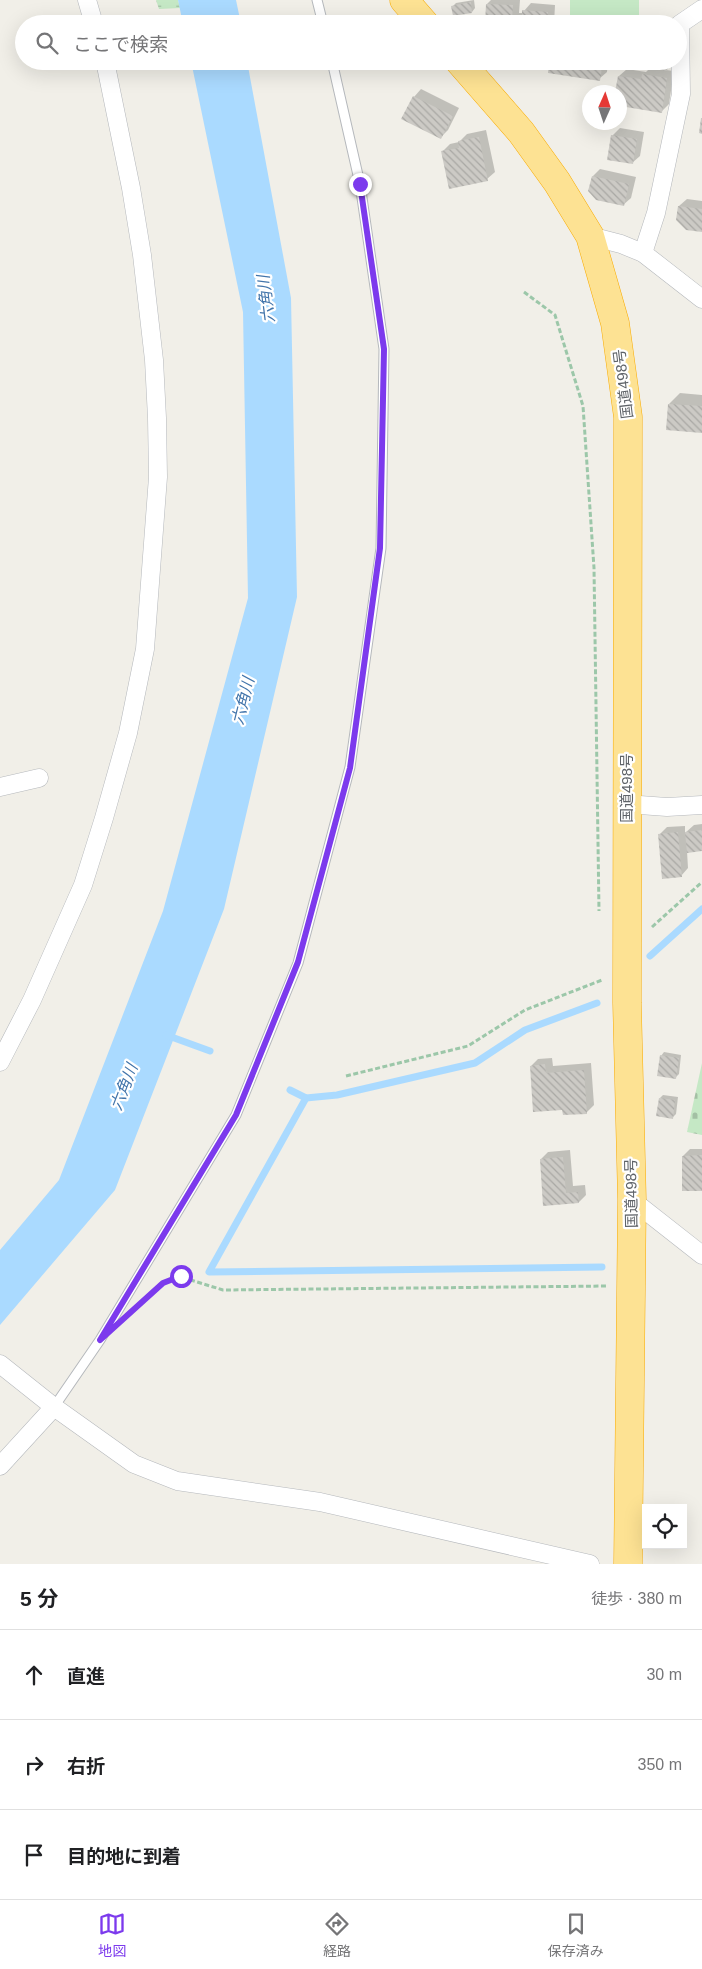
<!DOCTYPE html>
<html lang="ja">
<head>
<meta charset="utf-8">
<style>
  body { margin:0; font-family:Helvetica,"Noto Sans JP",sans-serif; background:#f6f6f6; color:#202124 }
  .controls { position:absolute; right:15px; bottom:15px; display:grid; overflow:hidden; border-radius:0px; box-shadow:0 5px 20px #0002 }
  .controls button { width:45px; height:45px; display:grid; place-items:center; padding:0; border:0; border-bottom:1px solid #e0e0e0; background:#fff; color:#202124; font:25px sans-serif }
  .compass { position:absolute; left:582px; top:85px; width:45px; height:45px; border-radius:50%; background:#fff; box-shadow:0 5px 20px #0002; rotate:3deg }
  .stop { position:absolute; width:15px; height:15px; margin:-11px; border:4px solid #7c3aed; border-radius:50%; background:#fff }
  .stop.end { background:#7c3aed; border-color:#fff; box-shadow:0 1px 5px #0008 }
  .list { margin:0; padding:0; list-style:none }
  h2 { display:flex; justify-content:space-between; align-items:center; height:65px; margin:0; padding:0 20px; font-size:21px }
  h2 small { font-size:16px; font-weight:400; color:#757577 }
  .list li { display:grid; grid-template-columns:32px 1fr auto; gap:15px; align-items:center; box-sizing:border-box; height:90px; padding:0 20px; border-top:1px solid #e0e0e0 }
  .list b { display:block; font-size:19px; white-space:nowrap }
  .list em { font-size:16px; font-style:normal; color:#757577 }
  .icon { flex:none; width:28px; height:28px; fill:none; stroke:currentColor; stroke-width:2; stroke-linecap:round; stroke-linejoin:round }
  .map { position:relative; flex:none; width:702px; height:1564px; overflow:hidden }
  .search { position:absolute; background:#fff; box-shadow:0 5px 20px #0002; left:15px; right:15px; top:15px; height:55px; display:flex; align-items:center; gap:12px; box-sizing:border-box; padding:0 18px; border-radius:28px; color:#757577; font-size:19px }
  .sheet { height:335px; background:#fff }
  nav { display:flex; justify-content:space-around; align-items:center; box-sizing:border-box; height:70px; border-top:1px solid #e0e0e0; background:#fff; font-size:14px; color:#757577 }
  nav a { display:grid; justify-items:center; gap:2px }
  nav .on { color:#7c3aed }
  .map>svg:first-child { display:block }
  .green { fill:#c5e8c5 }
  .wetland { fill:url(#wetland-marsh) }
  .cemetery { fill:url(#cemetery-stones) }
  .water { fill:#aadaff }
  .shadow { fill:#0003 }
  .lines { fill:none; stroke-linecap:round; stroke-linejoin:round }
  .stream { stroke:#aadaff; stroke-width:7 }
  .building { fill:url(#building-back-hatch) }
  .lane-casing { stroke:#b5b8bc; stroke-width:11 }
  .street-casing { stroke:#b5b8bc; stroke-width:19 }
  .highway-casing { stroke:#f9ab00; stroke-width:29 }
  .path { stroke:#9cc7a9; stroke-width:3; stroke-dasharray:5 2.5; stroke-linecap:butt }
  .lane { stroke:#fff; stroke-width:9 }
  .street { stroke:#fff; stroke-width:18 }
  .highway { stroke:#fde293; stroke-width:28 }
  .route { stroke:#7c3aed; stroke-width:6 }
  .labels { text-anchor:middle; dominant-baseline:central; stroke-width:4.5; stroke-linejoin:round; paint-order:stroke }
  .street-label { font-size:15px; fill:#5f6368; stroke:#fff }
  .water-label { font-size:16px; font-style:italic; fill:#4174aa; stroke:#fff }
</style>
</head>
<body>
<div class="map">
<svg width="702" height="1564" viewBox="0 0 702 1564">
  <defs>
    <pattern id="wetland-marsh" width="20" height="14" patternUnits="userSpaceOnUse" patternTransform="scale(1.25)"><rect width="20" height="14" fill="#c5e8c5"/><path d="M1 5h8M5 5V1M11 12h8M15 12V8" fill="none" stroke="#a3c0a4"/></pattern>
    <pattern id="cemetery-stones" width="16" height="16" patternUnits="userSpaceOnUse" patternTransform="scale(1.25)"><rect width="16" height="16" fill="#c5e8c5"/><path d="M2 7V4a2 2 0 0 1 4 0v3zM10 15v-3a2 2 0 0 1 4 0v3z" fill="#a3c0a4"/></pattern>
    <pattern id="building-back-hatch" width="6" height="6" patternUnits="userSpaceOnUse" patternTransform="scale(1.25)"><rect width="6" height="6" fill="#cccac5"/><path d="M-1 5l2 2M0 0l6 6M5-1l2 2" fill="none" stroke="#a9a8a4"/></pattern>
  </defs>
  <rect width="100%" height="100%" fill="#f1efe8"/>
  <rect class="green" x="570" y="0" width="69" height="24"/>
  <polygon class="wetland" points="156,0 178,0 180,8 159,9"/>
  <polygon class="cemetery" points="702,1063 702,1135 687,1132"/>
  <g class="water">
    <polygon points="178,0 236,0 241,24 183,24"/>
    <polygon points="191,61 247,61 291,298 297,597 224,909 115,1190 0,1325 0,1250 59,1180 163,911 248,598 243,312"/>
  </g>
  <g class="shadow">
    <polygon points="474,0 475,8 472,12 453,6 456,3"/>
    <polygon points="491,0 520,0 519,13 524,13 524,11 531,3 555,5 554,24 486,24 487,4"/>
    <polygon points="551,61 608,61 607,72 599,79"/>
    <polygon points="654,61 671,61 670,66 666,70 674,71 669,104 662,111 623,92 619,76 627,69 646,72 650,68 653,68"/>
    <polygon points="421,89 459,108 448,130 441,137 414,97"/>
    <polygon points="620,128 644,132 640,156 632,163 612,136"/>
    <polygon points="486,130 495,172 487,179 442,152 450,144 459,142 467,134"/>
    <polygon points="600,169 636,177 631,198 623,205 590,191 593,176"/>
    <polygon points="687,199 702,201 702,231 679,206"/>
    <polygon points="680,393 702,395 702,431 669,404"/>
    <polygon points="702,824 702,850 687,851 688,868 681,876 659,835 667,827 685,826 685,833 694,825"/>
    <polygon points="664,1052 681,1055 679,1074 676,1077 661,1056"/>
    <polygon points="552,1058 553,1066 591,1063 594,1105 586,1113 531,1066 538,1059"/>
    <polygon points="663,1095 678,1097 676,1114 673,1117 660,1098"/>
    <polygon points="690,1149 702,1149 702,1189 683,1156"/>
    <polygon points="570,1150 573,1186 585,1185 586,1195 579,1202 544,1205 541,1159 548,1152"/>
  </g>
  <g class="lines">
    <g class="stream">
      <polyline points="650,956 702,909"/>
      <polyline points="166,1035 210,1051"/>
      <polyline points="290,1090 306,1098 337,1095 475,1063 525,1030 597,1003"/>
      <polyline points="306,1098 209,1272 602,1267"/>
    </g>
  </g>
  <g class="building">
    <polygon points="471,2 472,13 453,16 451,6"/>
    <polygon points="486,4 513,5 512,20 522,21 522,10 548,12 548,24 485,24"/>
    <polygon points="549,61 603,61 600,81 548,73"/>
    <polygon points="653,61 669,61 667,71 652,68"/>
    <polygon points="642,74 667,78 662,113 620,106 622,93 615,92 618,76 641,79"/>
    <polygon points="413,96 453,116 441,139 401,119"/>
    <polygon points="701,118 702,118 702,134 699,133"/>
    <polygon points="611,135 637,139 633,164 607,160"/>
    <polygon points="479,137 488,181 449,189 441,151 459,148 458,141"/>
    <polygon points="592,176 629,184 624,206 596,200 588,191"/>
    <polygon points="678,206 702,209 702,232 686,230 676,220"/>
    <polygon points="668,404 702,406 702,433 666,430"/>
    <polygon points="702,830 702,851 687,853 685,832"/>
    <polygon points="678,832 682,877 662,879 658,834"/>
    <polygon points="660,1055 679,1058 676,1079 657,1076"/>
    <polygon points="545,1064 546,1073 584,1070 587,1114 563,1115 562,1110 533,1112 530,1066"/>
    <polygon points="659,1098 675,1100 673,1119 656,1116"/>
    <polygon points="702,1155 702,1191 682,1191 682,1156"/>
    <polygon points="563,1157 566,1193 578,1192 579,1203 543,1206 540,1159"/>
  </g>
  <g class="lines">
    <g class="lane-casing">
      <g id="lane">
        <polyline points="317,0 323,24"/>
        <polyline points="54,1407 100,1340 236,1115 298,963 350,767 381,548 384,349 360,184 332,61"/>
      </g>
    </g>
    <g class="street-casing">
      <g id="street">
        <polyline points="87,0 94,24"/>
        <polyline points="590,236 621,244 643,253 702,299"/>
        <polyline points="643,253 656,213 681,94 680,24 702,9"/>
        <polyline points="0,787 39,778"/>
        <polyline points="626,804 667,807 702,805"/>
        <polyline points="0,1062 32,1000 83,885 104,818 128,733 145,649 158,477 157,418 154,360 142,255 131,188 105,61"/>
        <polyline points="632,1200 702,1255"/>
        <polyline points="0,1364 54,1407 134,1464 177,1481 320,1502 590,1564"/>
        <polyline points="0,1466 54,1407"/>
      </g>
    </g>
    <g class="highway-casing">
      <g id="highway">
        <polyline points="404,0 425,24"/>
        <polyline points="459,61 521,132 557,182 590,236 615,323 628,417 627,1003 632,1200 628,1564"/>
      </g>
    </g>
    <g class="path">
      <polyline points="524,292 555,315 583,406 594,568 599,911"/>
      <polyline points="652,927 702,882"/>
      <polyline points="346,1076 468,1046 525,1010 602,980"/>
      <polyline points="145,1299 163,1283 181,1277 223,1290 607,1286"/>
    </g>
    <use href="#lane" class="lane"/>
    <use href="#street" class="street"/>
    <use href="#highway" class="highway"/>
  </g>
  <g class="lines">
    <polyline class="route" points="181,1276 163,1283 100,1340 236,1115 298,962 350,768 380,548 384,349 360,184"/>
  </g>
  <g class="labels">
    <g class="street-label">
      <text transform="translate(623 384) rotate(-97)">国道498号</text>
      <text transform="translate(626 788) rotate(-90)">国道498号</text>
      <text transform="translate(631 1193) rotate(-91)">国道498号</text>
    </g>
    <g class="water-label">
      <text transform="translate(266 299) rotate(-97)">六角川</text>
      <text transform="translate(243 701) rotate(-76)">六角川</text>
      <text transform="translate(124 1087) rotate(-69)">六角川</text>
    </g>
  </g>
</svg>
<div class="controls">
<button><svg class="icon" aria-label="locate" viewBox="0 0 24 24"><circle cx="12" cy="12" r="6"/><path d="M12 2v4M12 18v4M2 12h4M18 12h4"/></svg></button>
</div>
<svg class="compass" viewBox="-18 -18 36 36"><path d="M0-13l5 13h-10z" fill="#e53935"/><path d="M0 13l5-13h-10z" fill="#757577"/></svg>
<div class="stop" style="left:181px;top:1276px"></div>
<div class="stop end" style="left:360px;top:184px"></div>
<div class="search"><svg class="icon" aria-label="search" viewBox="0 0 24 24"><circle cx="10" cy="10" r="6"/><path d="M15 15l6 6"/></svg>ここで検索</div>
</div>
<section class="sheet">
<h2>5 分<small>徒歩 · 380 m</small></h2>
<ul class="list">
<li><svg class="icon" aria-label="ahead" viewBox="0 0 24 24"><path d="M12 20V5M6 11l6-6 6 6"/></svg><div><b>直進</b></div><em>30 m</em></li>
<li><svg class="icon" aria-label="right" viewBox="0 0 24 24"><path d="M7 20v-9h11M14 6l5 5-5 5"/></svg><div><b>右折</b></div><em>350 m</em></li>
<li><svg class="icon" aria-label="arrive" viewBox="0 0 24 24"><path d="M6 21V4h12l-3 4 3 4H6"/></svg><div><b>目的地に到着</b></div></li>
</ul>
</section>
<nav>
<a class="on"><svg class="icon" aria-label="map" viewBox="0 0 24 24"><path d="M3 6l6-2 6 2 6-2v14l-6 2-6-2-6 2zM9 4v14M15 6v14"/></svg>地図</a>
<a><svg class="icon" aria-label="directions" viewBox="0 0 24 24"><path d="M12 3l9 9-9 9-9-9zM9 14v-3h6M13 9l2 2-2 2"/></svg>経路</a>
<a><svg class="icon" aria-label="saved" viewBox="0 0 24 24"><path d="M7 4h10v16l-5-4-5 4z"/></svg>保存済み</a>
</nav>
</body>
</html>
